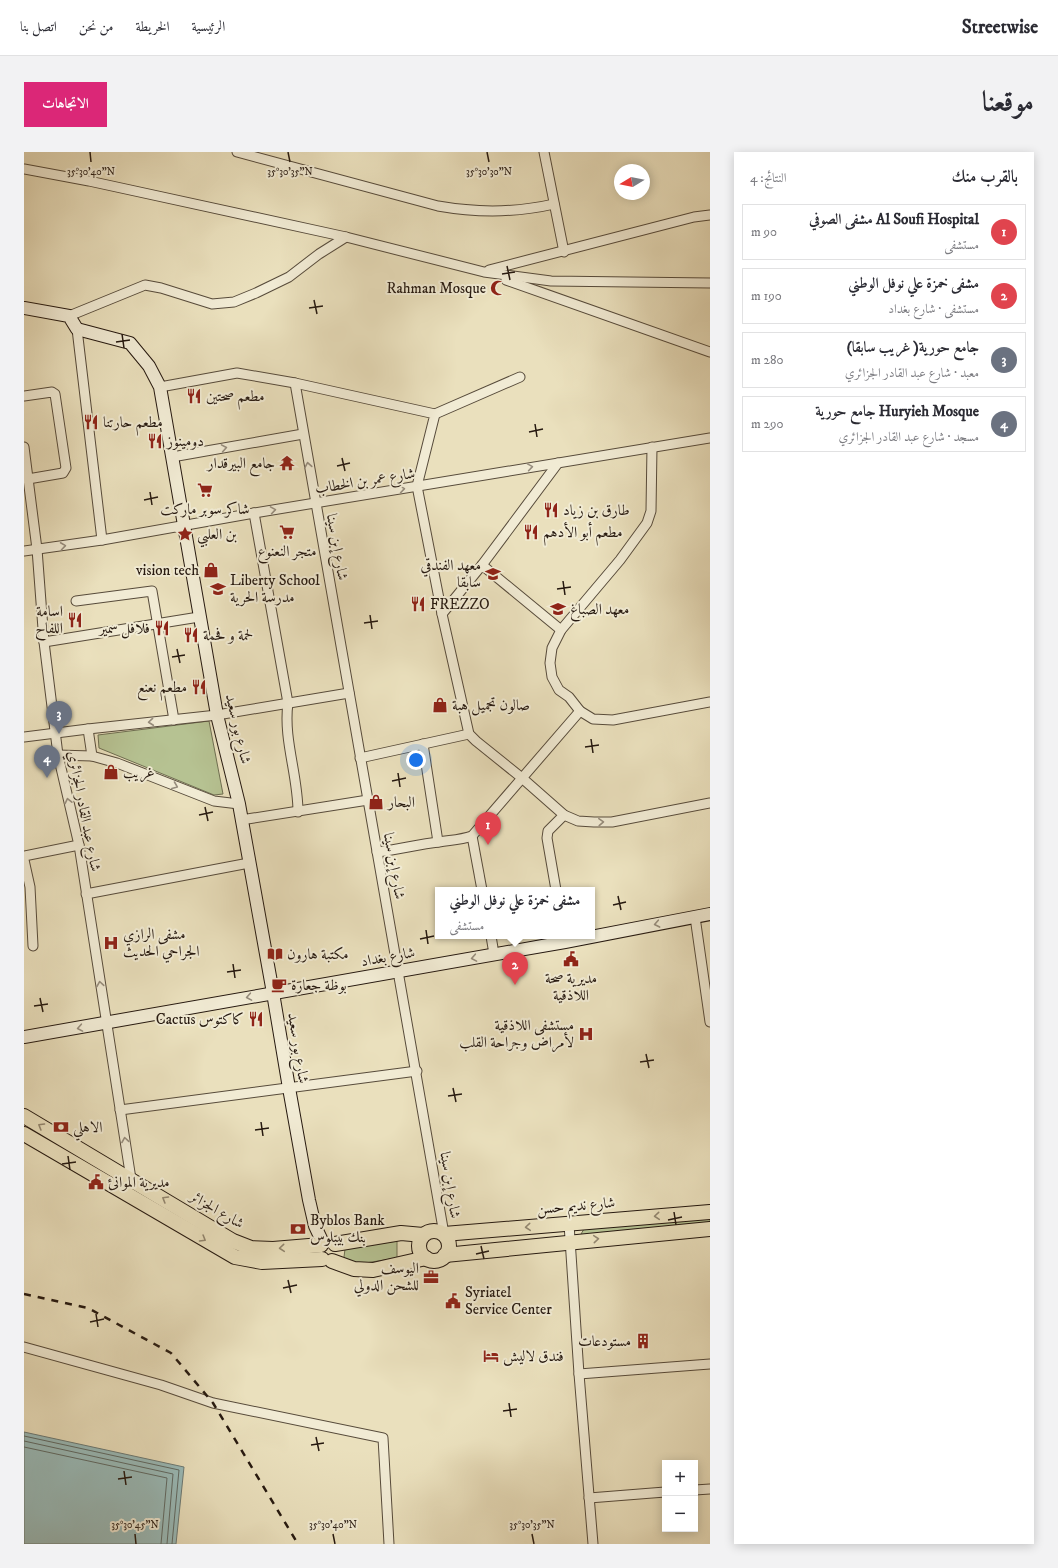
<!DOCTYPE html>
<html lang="ar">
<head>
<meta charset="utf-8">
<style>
  body { margin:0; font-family:"IM FELL DW Pica",Amiri,serif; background:#f2f2f3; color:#2b2b33; direction:rtl }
  .controls { position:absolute; right:12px; bottom:12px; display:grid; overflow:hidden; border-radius:0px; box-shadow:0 2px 10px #0003 }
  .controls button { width:36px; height:36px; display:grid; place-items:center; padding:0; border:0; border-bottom:1px solid #e1e1e2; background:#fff; color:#2b2b33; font:20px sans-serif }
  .compass { position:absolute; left:590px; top:12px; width:36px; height:36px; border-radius:50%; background:#fff; box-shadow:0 2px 10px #0003; rotate:260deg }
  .you { position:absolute; left:392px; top:608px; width:14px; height:14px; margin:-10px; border:3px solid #fff; border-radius:50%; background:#1a73e8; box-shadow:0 0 0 6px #1a73e833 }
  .badge { display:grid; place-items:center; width:26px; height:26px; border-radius:50%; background:#db2777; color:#fff; font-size:13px; font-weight:700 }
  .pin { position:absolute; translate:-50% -33px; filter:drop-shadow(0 1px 2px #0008) }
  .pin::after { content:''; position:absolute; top:21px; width:14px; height:12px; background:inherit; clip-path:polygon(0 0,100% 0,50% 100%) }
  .popup { position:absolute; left:411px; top:735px; width:160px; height:52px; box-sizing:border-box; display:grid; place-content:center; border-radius:0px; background:#fff; filter:drop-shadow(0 1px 3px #0005); font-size:13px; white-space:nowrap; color:#7c7c81 }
  .popup b { font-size:15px; color:#2b2b33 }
  .popup::after { content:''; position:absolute; left:50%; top:100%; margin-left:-8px; border:8px solid transparent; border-top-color:#fff }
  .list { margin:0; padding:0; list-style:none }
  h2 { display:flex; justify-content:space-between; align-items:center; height:52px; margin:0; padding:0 16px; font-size:17px }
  h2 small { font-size:13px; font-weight:400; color:#7c7c81 }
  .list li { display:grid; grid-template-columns:26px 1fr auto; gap:12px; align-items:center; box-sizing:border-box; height:56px; margin:0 8px 8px; padding:0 8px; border:1px solid #e1e1e2; border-radius:0px }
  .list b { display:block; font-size:15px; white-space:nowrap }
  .list p { margin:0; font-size:13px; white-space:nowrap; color:#7c7c81 }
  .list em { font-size:13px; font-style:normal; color:#7c7c81 }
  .map { position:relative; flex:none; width:686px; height:1392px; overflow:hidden; direction:ltr; border-radius:0px }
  header { display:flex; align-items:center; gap:24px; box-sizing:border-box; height:56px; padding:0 20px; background:#fff; border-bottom:1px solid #e1e1e2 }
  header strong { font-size:19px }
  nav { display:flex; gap:22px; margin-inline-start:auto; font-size:14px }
  .intro { display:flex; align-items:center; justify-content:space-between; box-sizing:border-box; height:96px; padding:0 24px }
  h1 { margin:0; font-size:28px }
  .button { padding:10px 18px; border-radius:0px; background:#db2777; color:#fff; font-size:14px; font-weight:700 }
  main { display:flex; gap:24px; padding:0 24px }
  aside { flex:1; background:#fff; border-radius:0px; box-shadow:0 2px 10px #0003 }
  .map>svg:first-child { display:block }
  .green { fill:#b6c292; stroke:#6e6e51 }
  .water { fill:#9abbb9; stroke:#6c7a75 }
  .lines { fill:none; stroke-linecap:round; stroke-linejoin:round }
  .shore { stroke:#606a64; stroke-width:1 }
  .minor-casing { stroke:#574b3b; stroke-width:11 }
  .secondary-casing { stroke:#261910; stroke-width:14 }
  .primary-casing { stroke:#261910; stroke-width:16 }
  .minor { stroke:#f1ebd4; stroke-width:9 }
  .secondary { stroke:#f1ebd4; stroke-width:12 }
  .primary { stroke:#eae0bd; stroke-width:14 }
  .rail { stroke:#261910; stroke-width:2.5; stroke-dasharray:7 7; stroke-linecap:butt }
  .oneway { stroke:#968c7c }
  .oneway2 { stroke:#92866f }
  .ticks { fill:none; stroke:#261910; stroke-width:1.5 }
  .labels { text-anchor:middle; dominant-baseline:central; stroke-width:4; stroke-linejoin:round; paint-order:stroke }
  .poi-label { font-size:15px; fill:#261910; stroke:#f1ebd4; text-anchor:start }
  .street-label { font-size:15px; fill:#261910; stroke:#f1ebd4 }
  .ticks-label { font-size:10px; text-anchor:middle; fill:#261910; stroke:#f1ebd4; stroke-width:4; stroke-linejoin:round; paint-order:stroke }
</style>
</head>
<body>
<header>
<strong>Streetwise</strong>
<nav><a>الرئيسية</a><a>الخريطة</a><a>من نحن</a><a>اتصل بنا</a></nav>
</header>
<div class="intro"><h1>موقعنا</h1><a class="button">الاتجاهات</a></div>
<main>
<aside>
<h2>بالقرب منك<small>النتائج: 4</small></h2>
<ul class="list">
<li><span class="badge" style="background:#e0444e">1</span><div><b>Al Soufi Hospital مشفى الصوفي</b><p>مستشفى</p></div><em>90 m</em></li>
<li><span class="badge" style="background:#e0444e">2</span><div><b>مشفى خمزة علي نوفل الوطني</b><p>مستشفى · شارع بغداد</p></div><em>190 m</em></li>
<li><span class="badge" style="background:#6b7280">3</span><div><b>جامع حورية( غريب سابقا)</b><p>معبد · شارع عبد القادر الجزائري</p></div><em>280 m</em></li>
<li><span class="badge" style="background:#6b7280">4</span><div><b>Huryieh Mosque جامع حورية</b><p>مسجد · شارع عبد القادر الجزائري</p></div><em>290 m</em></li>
</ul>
</aside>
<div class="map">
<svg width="686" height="1392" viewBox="0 0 686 1392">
  <rect width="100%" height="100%" fill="#eae0bd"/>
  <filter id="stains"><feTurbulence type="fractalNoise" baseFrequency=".005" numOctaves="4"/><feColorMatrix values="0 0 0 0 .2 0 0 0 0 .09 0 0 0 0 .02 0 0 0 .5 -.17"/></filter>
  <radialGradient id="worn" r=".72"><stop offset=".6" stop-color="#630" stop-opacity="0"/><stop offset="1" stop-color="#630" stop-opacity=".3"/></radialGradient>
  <g class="green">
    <polygon points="185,569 199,642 190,643 75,596 74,583"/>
    <polygon points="686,1066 686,1072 561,1083 557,1082 560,1077"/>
    <polygon points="373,1089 373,1106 335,1112 321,1111 320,1105 321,1097"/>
  </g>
  <polygon class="water" points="0,1280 160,1315 152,1392 0,1392"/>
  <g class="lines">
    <g class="shore">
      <polyline points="0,1284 155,1318 148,1392"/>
      <polyline points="0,1289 149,1322 143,1392"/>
      <polyline points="0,1295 143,1326 137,1392"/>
    </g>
    <g class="minor-casing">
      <g id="minor">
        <path d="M 213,0 L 414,54 C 454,61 491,61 530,52"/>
        <polyline points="520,0 540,100"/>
        <polyline points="0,17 65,29 322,85 460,120 527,129 686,131"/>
        <polyline points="465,118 670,65 686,63"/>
        <polyline points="482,128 686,200"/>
        <polyline points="45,164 121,133 137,136 188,152 210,150 232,141 265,125 295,102 322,85"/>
        <polyline points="53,177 78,388"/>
        <path d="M 271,231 C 318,515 373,798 420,1082"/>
        <polyline points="136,235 213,221 271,231 411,262 393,334 418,462 445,582 452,589 498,626 540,663 554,669 570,670 588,670 686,651"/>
        <polyline points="0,244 28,240 31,242 42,316 39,321 4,327"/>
        <polyline points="411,262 496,225"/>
        <polyline points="0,295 13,397 20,490 34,603 55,693 107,1027"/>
        <polyline points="628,295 627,359 623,371 596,408 537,478 528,496 526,511 528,525 535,538 545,545 556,559 569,567 589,568 686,550"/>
        <polyline points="148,305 279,282"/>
        <path d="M 230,361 L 264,551 C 259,587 274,623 274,660"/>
        <polyline points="0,399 78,388 230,361 686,286"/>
        <polyline points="458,413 537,478"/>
        <polyline points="52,449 128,439 150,568"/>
        <polyline points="418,462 458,413 534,311"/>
        <polyline points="20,490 175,465"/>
        <polyline points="64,577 68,604"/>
        <polyline points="0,585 64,577 193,563 325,541"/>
        <polyline points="399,592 414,690"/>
        <polyline points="34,603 68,604 93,611 190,649 215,652"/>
        <polyline points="336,606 445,582"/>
        <polyline points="217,668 344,648"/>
        <polyline points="448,684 458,738"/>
        <path d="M 353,700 C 374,698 394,692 415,690 C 427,688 436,688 448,684 L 556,559"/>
        <polyline points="0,704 55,693"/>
        <polyline points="0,708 6,735 9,794"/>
        <polyline points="532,738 523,686 524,679 540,663"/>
        <polyline points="62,742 225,711"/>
        <polyline points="671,765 686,870"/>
        <polyline points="467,784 470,802"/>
        <polyline points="96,958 393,919"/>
        <polyline points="545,1072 555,1222 569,1392"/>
        <polyline points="0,1195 137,1233 189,1251 359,1286 365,1392"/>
        <polyline points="555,1222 686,1212"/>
        <polyline points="671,1338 686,1337"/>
        <polyline points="565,1346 641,1340"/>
      </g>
    </g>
    <g class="secondary-casing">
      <g id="secondary">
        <polyline points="0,156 45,164 53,177 106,191 125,214 136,235 193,563 215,652 249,841 265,936 285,1048 291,1074 299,1091"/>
        <polyline points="0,885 541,790 686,762"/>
      </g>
    </g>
    <g class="primary-casing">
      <g id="primary">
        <polyline points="0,964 209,1089 227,1096 249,1097 297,1093"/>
        <polyline points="0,982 211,1105 238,1110 298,1107"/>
        <circle cx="410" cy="1094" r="15"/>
        <polyline points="420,1082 686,1060"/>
        <polyline points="311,1092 377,1081 399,1083"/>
        <polyline points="421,1103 686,1077"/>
        <polyline points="308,1109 330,1117 349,1118 402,1106"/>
      </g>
    </g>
    <use href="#minor" class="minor"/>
    <use href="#secondary" class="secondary"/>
    <use href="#primary" class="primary"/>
    <polyline class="rail" points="0,1142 64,1156 147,1201 189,1251 274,1392"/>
  </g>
  <defs><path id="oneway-chevron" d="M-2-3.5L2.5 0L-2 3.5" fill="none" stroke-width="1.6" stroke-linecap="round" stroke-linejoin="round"/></defs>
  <g class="oneway">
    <use href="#oneway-chevron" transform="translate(200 296) rotate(-10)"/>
    <use href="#oneway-chevron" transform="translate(284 313) rotate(-100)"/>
    <use href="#oneway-chevron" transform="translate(506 315) rotate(-9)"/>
    <use href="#oneway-chevron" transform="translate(378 337) rotate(-9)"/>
    <use href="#oneway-chevron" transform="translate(249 358) rotate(-9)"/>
    <use href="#oneway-chevron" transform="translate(39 394) rotate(-8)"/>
    <use href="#oneway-chevron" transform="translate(127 570) rotate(174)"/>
    <use href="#oneway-chevron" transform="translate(151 634) rotate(22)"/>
    <use href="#oneway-chevron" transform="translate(44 649) rotate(-103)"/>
    <use href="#oneway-chevron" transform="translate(577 670) rotate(-3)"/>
    <use href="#oneway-chevron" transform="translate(633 772) rotate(169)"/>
    <use href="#oneway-chevron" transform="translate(450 806) rotate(170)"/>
    <use href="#oneway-chevron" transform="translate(76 832) rotate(-99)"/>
    <use href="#oneway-chevron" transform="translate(225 845) rotate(170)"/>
    <use href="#oneway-chevron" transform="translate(56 876) rotate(170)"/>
    <use href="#oneway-chevron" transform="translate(101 988) rotate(-99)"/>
  </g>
  <g class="oneway2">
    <use href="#oneway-chevron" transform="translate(17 974) rotate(-149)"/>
    <use href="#oneway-chevron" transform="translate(141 1047) rotate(-149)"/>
    <use href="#oneway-chevron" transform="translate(633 1064) rotate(175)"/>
    <use href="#oneway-chevron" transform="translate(504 1075) rotate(175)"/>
    <use href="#oneway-chevron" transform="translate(179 1087) rotate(31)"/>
    <use href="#oneway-chevron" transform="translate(572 1087) rotate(-5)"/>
    <use href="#oneway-chevron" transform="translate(258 1096) rotate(175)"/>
  </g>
  <path class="ticks" d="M 66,0 L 67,10M 264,0 L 266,10M 463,0 L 465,10M 483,114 L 486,128M 478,122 L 491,120M 290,148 L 293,162M 285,156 L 299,154M 98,182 L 100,196M 92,190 L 106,188M 511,272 L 513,285M 505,280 L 519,277M 318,306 L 321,319M 313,314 L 326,311M 126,340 L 128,353M 120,348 L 134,345M 539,429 L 541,443M 533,437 L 547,435M 346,463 L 348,477M 340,471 L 354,469M 153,497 L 156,511M 148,505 L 161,503M 567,587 L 569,601M 561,595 L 575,593M 374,621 L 376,635M 368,629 L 382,626M 181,655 L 184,669M 175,663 L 189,660M 594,744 L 597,758M 589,753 L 602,750M 402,778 L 404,792M 396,787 L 410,784M 209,812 L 211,826M 203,820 L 217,818M 16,846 L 19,860M 10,854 L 24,852M 622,902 L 625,916M 616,910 L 630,908M 429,936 L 432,950M 424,944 L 438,942M 237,970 L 239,984M 231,978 L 245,976M 44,1004 L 46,1018M 38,1012 L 52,1010M 650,1060 L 652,1073M 644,1068 L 658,1065M 457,1094 L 460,1107M 452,1102 L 465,1099M 264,1128 L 267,1141M 259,1136 L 273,1133M 72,1162 L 74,1175M 66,1170 L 80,1167M 485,1251 L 487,1265M 479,1259 L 493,1257M 292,1285 L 295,1299M 287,1293 L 300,1291M 100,1319 L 102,1333M 94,1327 L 108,1325M 111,1382 L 112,1392M 309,1382 L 311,1392M 508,1382 L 510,1392"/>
  <defs>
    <g id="mosque-bare" transform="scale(1.2)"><path d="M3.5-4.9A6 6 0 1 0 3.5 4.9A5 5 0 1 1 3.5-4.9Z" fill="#8f2418" stroke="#f1ebd4" stroke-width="2.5" paint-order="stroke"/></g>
    <g id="restaurant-bare" transform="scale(1.2)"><path d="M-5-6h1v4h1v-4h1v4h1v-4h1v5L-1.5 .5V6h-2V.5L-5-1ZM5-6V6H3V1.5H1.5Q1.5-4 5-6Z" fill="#8f2418" stroke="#f1ebd4" stroke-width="2.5" paint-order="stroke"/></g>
    <g id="temple-bare" transform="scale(1.2)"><path d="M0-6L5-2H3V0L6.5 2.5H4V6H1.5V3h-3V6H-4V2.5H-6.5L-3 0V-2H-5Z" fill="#8f2418" stroke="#f1ebd4" stroke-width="2.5" paint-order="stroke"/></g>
    <g id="supermarket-bare" transform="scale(1.2)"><path d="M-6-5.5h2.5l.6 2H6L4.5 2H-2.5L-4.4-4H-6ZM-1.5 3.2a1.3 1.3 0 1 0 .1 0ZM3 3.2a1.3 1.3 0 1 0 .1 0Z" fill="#8f2418" stroke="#f1ebd4" stroke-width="2.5" paint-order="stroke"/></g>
    <g id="sight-bare" transform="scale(1.2)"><path d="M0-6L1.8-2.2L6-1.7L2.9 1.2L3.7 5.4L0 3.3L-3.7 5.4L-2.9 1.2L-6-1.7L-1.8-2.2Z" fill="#8f2418" stroke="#f1ebd4" stroke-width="2.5" paint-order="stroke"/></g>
    <g id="shop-bare" transform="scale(1.2)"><path d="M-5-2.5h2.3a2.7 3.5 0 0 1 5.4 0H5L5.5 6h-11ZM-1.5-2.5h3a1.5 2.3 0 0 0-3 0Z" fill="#8f2418" stroke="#f1ebd4" stroke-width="2.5" paint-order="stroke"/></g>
    <g id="school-bare" transform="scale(1.2)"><path d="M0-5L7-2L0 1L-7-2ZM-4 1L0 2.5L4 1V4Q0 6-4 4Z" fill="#8f2418" stroke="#f1ebd4" stroke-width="2.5" paint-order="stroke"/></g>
    <g id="hospital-bare" transform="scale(1.2)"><path d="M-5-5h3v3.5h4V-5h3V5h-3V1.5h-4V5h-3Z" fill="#8f2418" stroke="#f1ebd4" stroke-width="2.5" paint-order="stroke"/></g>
    <g id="library-bare" transform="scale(1.2)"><path d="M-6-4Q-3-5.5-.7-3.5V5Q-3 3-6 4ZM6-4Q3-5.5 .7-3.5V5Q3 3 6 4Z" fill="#8f2418" stroke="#f1ebd4" stroke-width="2.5" paint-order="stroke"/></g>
    <g id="civic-bare" transform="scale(1.2)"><path d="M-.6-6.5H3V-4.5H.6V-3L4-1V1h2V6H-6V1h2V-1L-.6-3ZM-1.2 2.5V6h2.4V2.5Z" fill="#8f2418" stroke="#f1ebd4" stroke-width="2.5" paint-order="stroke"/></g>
    <g id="cafe-bare" transform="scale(1.2)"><path d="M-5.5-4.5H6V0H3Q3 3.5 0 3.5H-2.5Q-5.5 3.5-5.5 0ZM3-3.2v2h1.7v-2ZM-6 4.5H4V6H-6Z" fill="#8f2418" stroke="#f1ebd4" stroke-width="2.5" paint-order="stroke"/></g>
    <g id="bank-bare" transform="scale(1.2)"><path d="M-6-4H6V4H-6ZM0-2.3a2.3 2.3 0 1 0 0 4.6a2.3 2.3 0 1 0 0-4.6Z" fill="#8f2418" stroke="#f1ebd4" stroke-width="2.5" paint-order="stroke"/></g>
    <g id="office-bare" transform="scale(1.2)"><path d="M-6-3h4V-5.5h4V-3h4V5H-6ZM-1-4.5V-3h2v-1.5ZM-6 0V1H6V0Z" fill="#8f2418" stroke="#f1ebd4" stroke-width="2.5" paint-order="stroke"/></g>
    <g id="building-bare" transform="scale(1.2)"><path d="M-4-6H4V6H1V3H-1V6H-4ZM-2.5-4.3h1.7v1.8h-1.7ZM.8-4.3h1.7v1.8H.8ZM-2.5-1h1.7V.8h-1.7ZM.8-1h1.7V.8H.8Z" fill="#8f2418" stroke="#f1ebd4" stroke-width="2.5" paint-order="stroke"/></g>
    <g id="hotel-bare" transform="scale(1.2)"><path d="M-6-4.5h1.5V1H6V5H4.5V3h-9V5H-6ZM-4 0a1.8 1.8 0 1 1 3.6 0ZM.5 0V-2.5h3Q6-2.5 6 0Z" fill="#8f2418" stroke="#f1ebd4" stroke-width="2.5" paint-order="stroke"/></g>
  </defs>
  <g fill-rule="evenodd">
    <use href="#mosque-bare" x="474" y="136"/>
    <use href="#restaurant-bare" x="170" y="244"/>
    <use href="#restaurant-bare" x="67" y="270"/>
    <use href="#restaurant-bare" x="131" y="289"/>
    <use href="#temple-bare" x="263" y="311"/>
    <use href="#supermarket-bare" x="181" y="338"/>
    <use href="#restaurant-bare" x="527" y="358"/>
    <use href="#supermarket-bare" x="263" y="380"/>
    <use href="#restaurant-bare" x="507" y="380"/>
    <use href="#sight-bare" x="161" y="382"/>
    <use href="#shop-bare" x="187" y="418"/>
    <use href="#school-bare" x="469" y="422"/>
    <use href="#school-bare" x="194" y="437"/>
    <use href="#restaurant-bare" x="394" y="452"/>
    <use href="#school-bare" x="534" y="457"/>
    <use href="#restaurant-bare" x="51" y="468"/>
    <use href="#restaurant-bare" x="138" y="476"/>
    <use href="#restaurant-bare" x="167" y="483"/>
    <use href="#restaurant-bare" x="175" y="535"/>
    <use href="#shop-bare" x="416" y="553"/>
    <use href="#shop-bare" x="87" y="620"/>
    <use href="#shop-bare" x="352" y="650"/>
    <use href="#hospital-bare" x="87" y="791"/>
    <use href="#library-bare" x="251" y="802"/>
    <use href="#civic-bare" x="547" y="807"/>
    <use href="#cafe-bare" x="255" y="833"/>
    <use href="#restaurant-bare" x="232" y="867"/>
    <use href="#hospital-bare" x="562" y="882"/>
    <use href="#bank-bare" x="37" y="975"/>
    <use href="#civic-bare" x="72" y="1030"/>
    <use href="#bank-bare" x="274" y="1077"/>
    <use href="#office-bare" x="407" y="1125"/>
    <use href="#civic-bare" x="429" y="1149"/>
    <use href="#building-bare" x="619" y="1189"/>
    <use href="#hotel-bare" x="467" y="1204"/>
  </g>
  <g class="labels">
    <g class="poi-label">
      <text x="462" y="136" text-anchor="end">Rahman Mosque</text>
      <text x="182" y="244">مطعم صحتين</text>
      <text x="79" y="270">مطعم حارتنا</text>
      <text x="143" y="289">دومينوز</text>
      <text x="251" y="311" text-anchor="end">جامع البيرقدار</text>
      <text x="181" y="357" text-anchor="middle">شاكر سوبر ماركت</text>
      <text x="539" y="358">طارق بن زياد</text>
      <text x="519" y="380">مطعم أبو الأدهم</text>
      <text x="173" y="382">بن العلبي</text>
      <text x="263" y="399" text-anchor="middle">متجر النعنوع</text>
      <text x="457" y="413" text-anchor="end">معهد الفندقي<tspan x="457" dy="17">سابقا</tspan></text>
      <text x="175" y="418" text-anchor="end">vision tech</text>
      <text x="206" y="428">Liberty School<tspan x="206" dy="17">مدرسة الحرية</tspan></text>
      <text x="406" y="452">FREZZO</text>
      <text x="546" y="457">معهد الصباغ</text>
      <text x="39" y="459" text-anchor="end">اسامة<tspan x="39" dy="17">اللفاح</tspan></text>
      <text x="126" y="476" text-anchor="end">فلافل سمير</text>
      <text x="179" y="483">لحمة و فحمة</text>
      <text x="163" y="535" text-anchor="end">مطعم نعنع</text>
      <text x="428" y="553">صالون تجميل هبة</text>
      <text x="99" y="620">غريب</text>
      <text x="364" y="650">البحار</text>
      <text x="99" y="782">مشفى الرازي<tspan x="99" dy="17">الجراحي الحديث</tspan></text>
      <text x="263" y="802">مكتبة هارون</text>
      <text x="547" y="826" text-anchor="middle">مديرية صحة<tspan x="547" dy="17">اللاذقية</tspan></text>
      <text x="267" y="833">بوظة جعارة</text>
      <text x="220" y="867" text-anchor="end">Cactus كاكتوس</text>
      <text x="550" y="873" text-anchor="end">مستشفى اللاذقية<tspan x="550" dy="17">لأمراض وجراحة القلب</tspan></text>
      <text x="49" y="975">الاهلي</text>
      <text x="84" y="1030">مديرية الموانئ</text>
      <text x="286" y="1068">Byblos Bank<tspan x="286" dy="17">بنك بيبلوس</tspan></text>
      <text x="395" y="1116" text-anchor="end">اليوسف<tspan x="395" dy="17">للشحن الدولي</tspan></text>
      <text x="441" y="1140">Syriatel<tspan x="441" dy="17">Service Center</tspan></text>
      <text x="607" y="1189" text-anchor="end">مستودعات</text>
      <text x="479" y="1204">فندق لاليش</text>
    </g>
    <g class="street-label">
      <text transform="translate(341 329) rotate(-9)">شارع عمر بن الخطاب</text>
      <text transform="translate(313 395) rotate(80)">شارع إبن سينا</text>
      <text transform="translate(214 577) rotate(77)">شارع بور سعيد</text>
      <text transform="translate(60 659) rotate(79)">شارع عبد القادر الجزائري</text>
      <text transform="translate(370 714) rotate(80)">شارع إبن سينا</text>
      <text transform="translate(364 805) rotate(-10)">شارع بغداد</text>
      <text transform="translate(274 896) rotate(81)">شارع بور سعيد</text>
      <text transform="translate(426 1033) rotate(81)">شارع إبن سينا</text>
      <text transform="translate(552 1054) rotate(-5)">شارع نديم حسن</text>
      <text transform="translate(193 1058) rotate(30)">شارع الجزائر</text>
    </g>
  </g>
  <g class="ticks-label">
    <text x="67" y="23">35°30'40"N</text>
    <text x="266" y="23">35°30'35"N</text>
    <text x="465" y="23">35°30'30"N</text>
    <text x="111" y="1376">35°30'45"N</text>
    <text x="309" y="1376">35°30'40"N</text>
    <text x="508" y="1376">35°30'35"N</text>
  </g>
  <rect width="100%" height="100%" filter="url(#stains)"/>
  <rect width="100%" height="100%" fill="url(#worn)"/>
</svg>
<div class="controls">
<button>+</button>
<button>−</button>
</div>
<svg class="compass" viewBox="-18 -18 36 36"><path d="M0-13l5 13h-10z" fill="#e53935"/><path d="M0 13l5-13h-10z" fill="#7c7c81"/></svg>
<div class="you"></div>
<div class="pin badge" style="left:464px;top:693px;background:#e0444e">1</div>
<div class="pin badge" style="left:491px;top:833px;background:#e0444e">2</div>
<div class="popup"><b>مشفى خمزة علي نوفل الوطني</b>مستشفى</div>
<div class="pin badge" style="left:35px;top:582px;background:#6b7280">3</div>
<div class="pin badge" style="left:23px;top:626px;background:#6b7280">4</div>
</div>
</main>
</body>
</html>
